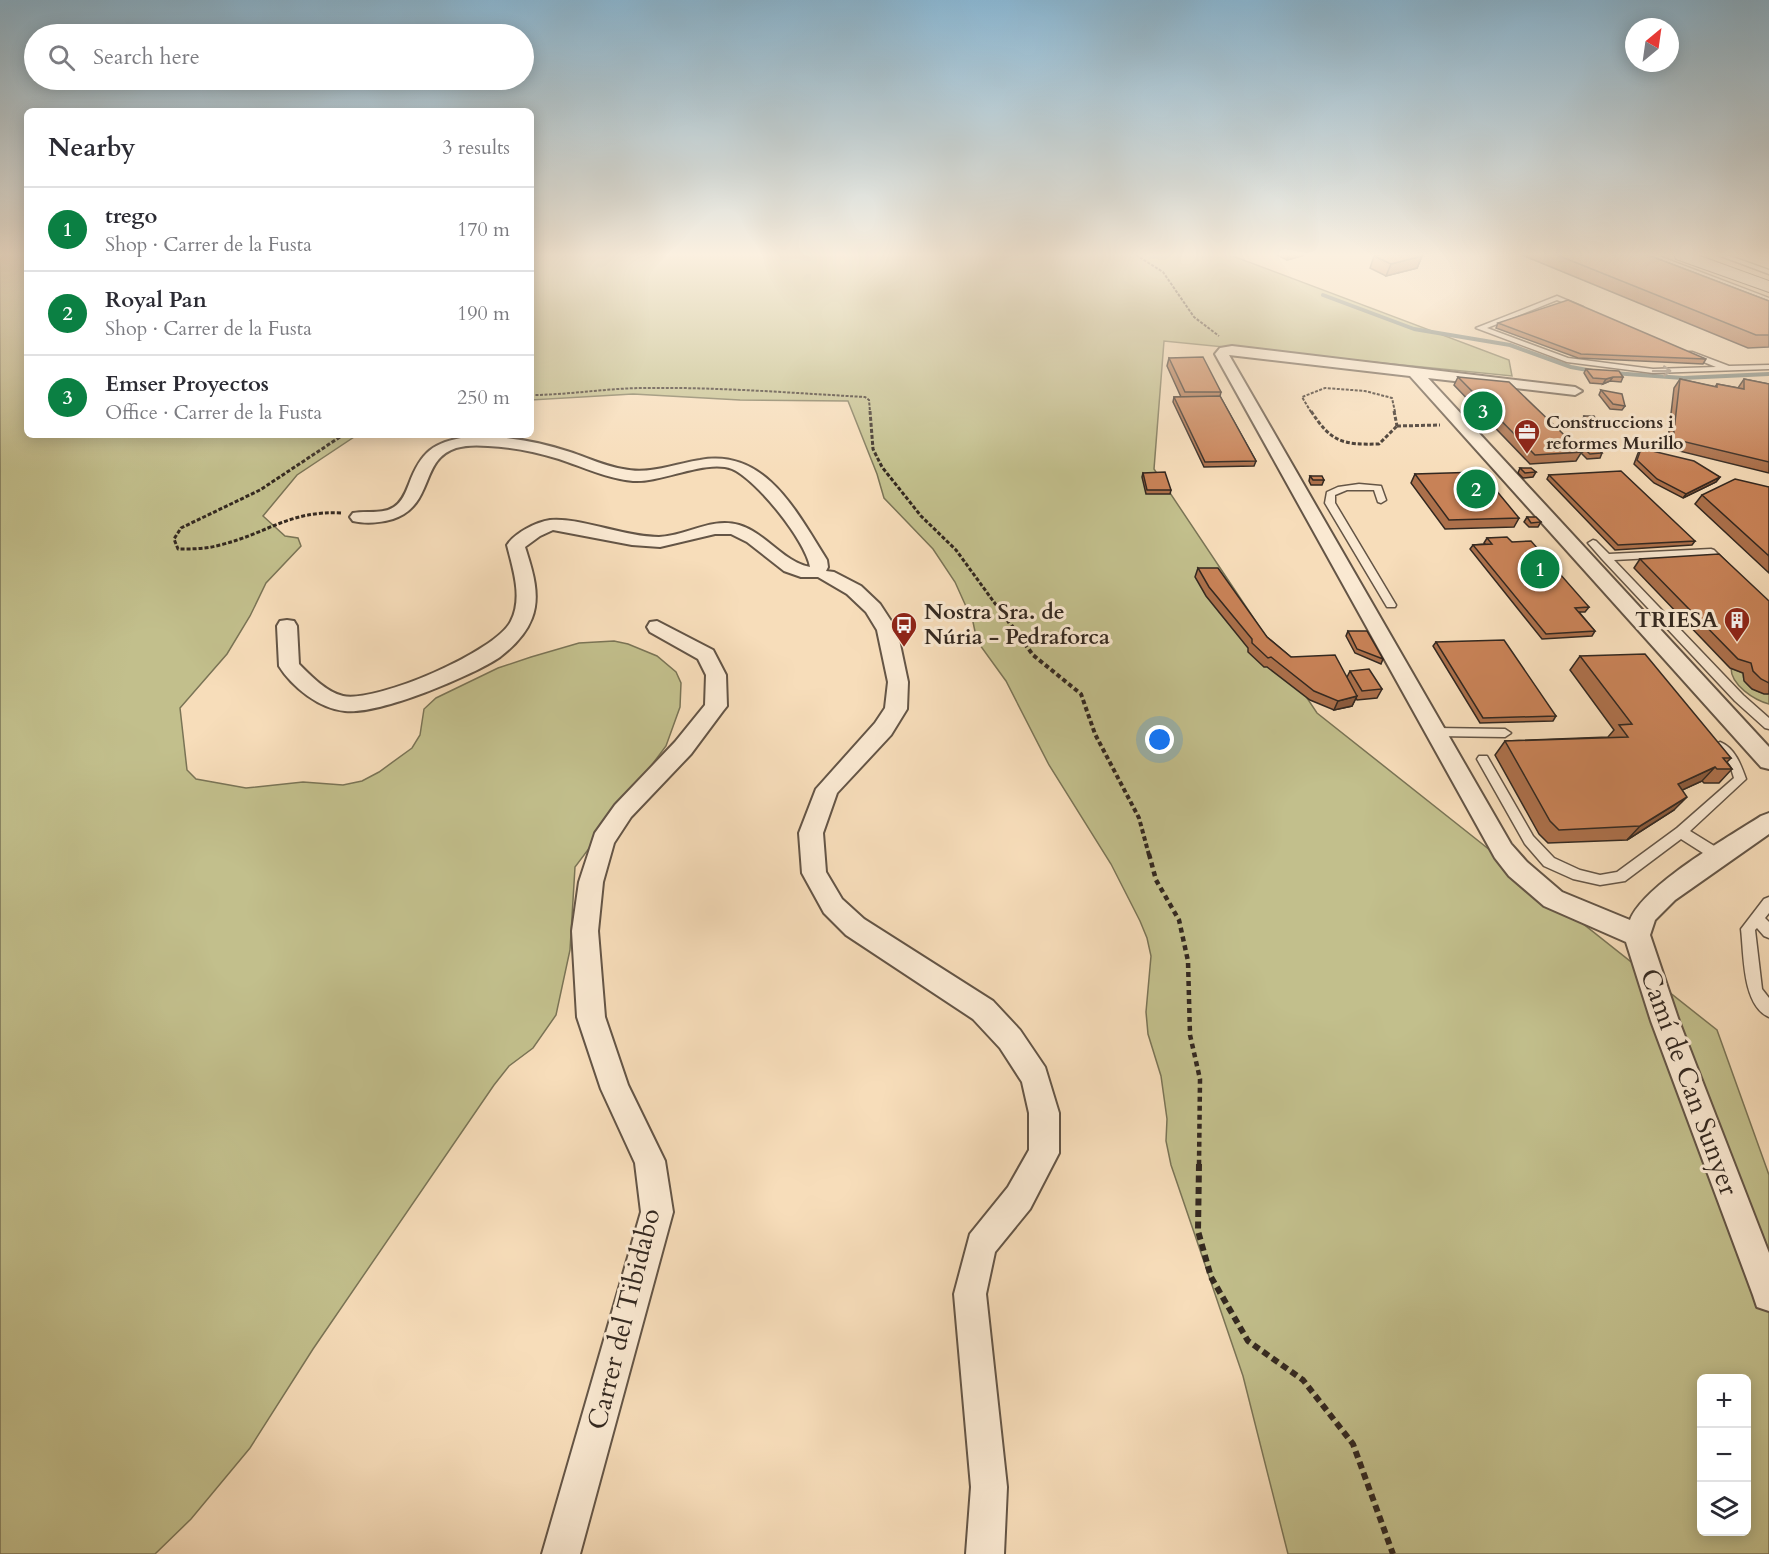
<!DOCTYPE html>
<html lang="en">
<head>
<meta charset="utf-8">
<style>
  body { margin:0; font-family:Cardo,serif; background:#f7f7f7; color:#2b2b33 }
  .controls { position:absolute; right:18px; bottom:18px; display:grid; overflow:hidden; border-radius:9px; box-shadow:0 3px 15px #0003 }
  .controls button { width:54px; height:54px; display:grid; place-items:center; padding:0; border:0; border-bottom:2px solid #e1e1e2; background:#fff; color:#2b2b33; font:30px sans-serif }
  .compass { position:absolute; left:1625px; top:18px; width:54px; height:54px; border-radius:50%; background:#fff; box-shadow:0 3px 15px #0003; rotate:29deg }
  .you { position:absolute; left:1160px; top:740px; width:21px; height:21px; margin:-15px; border:4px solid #fff; border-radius:50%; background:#1a73e8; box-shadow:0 0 0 9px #1a73e833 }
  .badge { display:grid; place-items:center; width:39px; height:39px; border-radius:50%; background:#0b8043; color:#fff; font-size:20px; font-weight:700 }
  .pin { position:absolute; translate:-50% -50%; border:3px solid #fff; box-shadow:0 2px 6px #0006 }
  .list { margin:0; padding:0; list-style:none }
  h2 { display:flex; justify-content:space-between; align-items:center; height:78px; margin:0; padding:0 24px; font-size:26px }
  h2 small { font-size:20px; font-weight:400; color:#7c7c81 }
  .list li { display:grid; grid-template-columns:39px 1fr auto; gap:18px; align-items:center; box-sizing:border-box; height:84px; padding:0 24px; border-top:2px solid #e1e1e2 }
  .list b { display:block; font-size:22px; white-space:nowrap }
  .list p { margin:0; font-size:20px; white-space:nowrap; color:#7c7c81 }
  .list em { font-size:20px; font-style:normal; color:#7c7c81 }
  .icon { flex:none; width:33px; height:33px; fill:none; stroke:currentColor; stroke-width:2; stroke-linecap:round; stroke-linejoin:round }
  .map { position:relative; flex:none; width:1769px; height:1554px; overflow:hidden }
  .search { position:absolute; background:#fff; box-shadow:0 3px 15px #0003; left:24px; top:24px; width:510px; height:66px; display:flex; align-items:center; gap:15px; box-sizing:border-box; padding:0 21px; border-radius:33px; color:#7c7c81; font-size:22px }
  .panel { position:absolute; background:#fff; box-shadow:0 3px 15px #0003; left:24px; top:108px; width:510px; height:330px; border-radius:9px }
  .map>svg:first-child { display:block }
  .green { fill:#c2bf8c; stroke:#7a7456; stroke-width:1.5; fill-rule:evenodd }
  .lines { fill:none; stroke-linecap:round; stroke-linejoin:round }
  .stream { stroke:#738079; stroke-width:4 }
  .lane-casing { stroke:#645546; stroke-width:3 }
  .street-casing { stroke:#645546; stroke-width:4 }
  .secondary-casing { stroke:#332820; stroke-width:2 }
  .path-far4 { stroke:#332820; stroke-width:2; stroke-dasharray:3 1.5; stroke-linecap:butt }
  .path-far3 { stroke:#332820; stroke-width:3; stroke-dasharray:4 2; stroke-linecap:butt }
  .path-far2 { stroke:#332820; stroke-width:4; stroke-dasharray:4.5 3; stroke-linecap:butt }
  .path-far1 { stroke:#332820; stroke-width:4.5; stroke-dasharray:5 4; stroke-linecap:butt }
  .path { stroke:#332820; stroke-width:6; stroke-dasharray:7 4.5; stroke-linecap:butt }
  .lane { fill:#fae9d2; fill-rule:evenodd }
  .street { fill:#fae9d2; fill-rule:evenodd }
  .secondary { fill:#fae9d2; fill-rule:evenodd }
  .wall { fill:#ac704b; stroke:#332820; stroke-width:1.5 }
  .shaded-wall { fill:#8c5b3d; stroke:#332820; stroke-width:1.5 }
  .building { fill:#c88257; stroke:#332820; stroke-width:1.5 }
  .oneway { stroke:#968879 }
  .labels { text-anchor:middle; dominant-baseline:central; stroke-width:6; stroke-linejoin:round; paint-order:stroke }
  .far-poi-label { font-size:18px; font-weight:bold; fill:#332820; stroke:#fae9d2; text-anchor:start }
  .poi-label { font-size:22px; font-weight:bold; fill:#332820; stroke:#fae9d2; text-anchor:start }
  .near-street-label { font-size:27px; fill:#332820; stroke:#fae9d2 }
</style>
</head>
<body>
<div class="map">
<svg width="1769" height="1554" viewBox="0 0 1769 1554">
  <rect width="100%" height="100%" fill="#f7ddba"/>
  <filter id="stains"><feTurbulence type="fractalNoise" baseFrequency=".00333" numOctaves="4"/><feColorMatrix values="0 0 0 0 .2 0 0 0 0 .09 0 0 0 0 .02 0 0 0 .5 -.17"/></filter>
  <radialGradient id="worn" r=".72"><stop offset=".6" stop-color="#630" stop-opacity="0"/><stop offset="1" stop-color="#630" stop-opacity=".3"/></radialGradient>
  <g class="green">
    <polygon points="0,255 27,255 27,435 357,435 297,475 263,516 285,536 298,538 301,546 266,583 250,616 227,654 180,708 187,770 196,779 246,788 303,782 343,785 362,781 379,772 412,748 420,735 424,709 436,698 498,668 531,657 579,643 614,641 628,644 657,656 676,672 681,683 680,707 666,746 575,867 570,950 556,1015 533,1048 509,1066 494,1085 313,1349 250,1448 191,1519 155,1554 0,1554"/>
    <path d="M 531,255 L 1230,255 L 1509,360 L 1512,376 L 1164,341 L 1154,469 L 1317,713 L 1717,1030 L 1769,1175 L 1769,1554 L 1288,1554 L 1243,1376 L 1171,1165 L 1166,1141 L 1167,1119 L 1161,1076 L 1148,1034 L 1146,1012 L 1151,956 L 1147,938 L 1140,921 L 1111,864 L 1049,765 L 1006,681 L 977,641 L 973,622 L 955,582 L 933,549 L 884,498 L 877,474 L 848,401 L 740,400 L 633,394 L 531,400 ZM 1702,1378 L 1746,1378 L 1746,1532 L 1702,1532 Z"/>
    <path d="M 1731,668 L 1743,673 C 1743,686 1757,693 1769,694 L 1769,704 C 1754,700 1731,685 1731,668 Z"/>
  </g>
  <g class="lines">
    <g class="stream">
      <polyline points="1323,295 1414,329 1510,345 1571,367 1593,371"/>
      <polyline points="1613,373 1683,378 1769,374"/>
    </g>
    <g class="lane-casing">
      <g id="lane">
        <polygon points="1647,255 1656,255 1769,298 1769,302"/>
        <polygon points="1718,255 1727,255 1769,270 1769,274"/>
        <polygon points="1557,296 1583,307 1577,308 1557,300 1487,328 1568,358 1653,369 1716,367 1689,356 1689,352 1692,352 1729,366 1769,365 1769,369 1653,373 1567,362 1476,328"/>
        <polygon points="1359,484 1381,486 1386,500 1381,503 1378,502 1374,490 1347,490 1335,495 1335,503 1396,605 1395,607 1387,607 1325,503 1327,492 1338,487"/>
        <polygon points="1593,540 1596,541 1609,554 1711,549 1714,550 1727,563 1727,567 1721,567 1709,555 1614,560 1743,695 1769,718 1769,729 1765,728 1735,701 1602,559 1588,543"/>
        <polygon points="1436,728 1505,729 1511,733 1505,737 1436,736 1430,732"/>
        <path d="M 1720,742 C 1735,748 1741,765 1746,779 L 1690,831 L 1724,852 L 1725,856 L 1724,860 L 1719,861 L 1714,860 L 1681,839 L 1625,881 L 1600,885 L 1573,879 L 1544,866 L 1525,844 L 1477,759 L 1479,756 L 1487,756 L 1533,836 L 1554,858 L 1580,870 L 1600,875 L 1617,872 L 1677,828 L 1734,778 L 1730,765 L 1714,746 Z"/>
        <path d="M 1769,897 L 1769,913 L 1765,918 L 1769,922 L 1769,938 L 1764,936 L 1757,928 L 1755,930 L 1762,989 L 1769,998 L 1769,1017 C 1742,1006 1744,953 1741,929 L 1764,899 Z"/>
      </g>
    </g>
    <g class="street-casing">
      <g id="street">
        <path d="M 1232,346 L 1575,387 L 1582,391 L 1575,395 L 1428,378 L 1769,747 L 1769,769 L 1761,767 L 1410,376 L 1229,355 L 1511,844 L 1527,862 L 1562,892 L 1630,920 C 1644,885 1727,838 1761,816 L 1769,813 L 1769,834 L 1675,900 L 1655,920 L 1650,935 L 1679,1021 L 1769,1253 L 1769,1311 L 1757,1307 L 1753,1295 L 1651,1021 L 1626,942 L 1544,906 L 1509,876 L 1495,858 L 1215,354 L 1220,348 Z"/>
        <path d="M 467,437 C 502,435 537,441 570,452 C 588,458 605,466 623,469 C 649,475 674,464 700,460 C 766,448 797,513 827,560 L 828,567 L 826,571 L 834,572 L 861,586 L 880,604 L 897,630 L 908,682 L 907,709 L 891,735 L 837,793 L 823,833 L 826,872 L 842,899 L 864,919 L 993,1001 L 1020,1030 L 1045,1067 L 1059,1113 L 1059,1153 L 1030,1209 L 995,1252 L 986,1294 L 1007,1487 L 1004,1554 L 966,1554 L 971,1487 L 954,1294 L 970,1234 L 1008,1187 L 1029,1150 L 1029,1113 L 1022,1082 L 1000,1048 L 973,1019 L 846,935 L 824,913 L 802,873 L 799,833 L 816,789 L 875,723 L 885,708 L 888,682 L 877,630 L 866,612 L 847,594 L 818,577 L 801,577 L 784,571 L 747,542 L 731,534 L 715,534 L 660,547 L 632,545 L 553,530 L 540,536 L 525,547 C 532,569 541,595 532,618 C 526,634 513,647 500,657 C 472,676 379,715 345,711 C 320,709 292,687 279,666 L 277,626 L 280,621 L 287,620 L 294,621 L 297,626 L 299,664 C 311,676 326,692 343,696 C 376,703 496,652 511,621 C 523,598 513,569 507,545 C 515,533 536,522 550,520 C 580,517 624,537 659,537 C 686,536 711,517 739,525 C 766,533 783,562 810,567 C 806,541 756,479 732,469 C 706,459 662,483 633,481 C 608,479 583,467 559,459 C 536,452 512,447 488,446 C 478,445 466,445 456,448 C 419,460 435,505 393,519 C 381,523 365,524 353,521 L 350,517 L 353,513 C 366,510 382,515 394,507 C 402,502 406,492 409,484 C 421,452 433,442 467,437 Z"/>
        <polygon points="657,621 713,650 726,675 727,706 723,711 691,754 631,817 614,843 603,882 598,931 605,1017 628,1085 665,1161 673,1212 580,1554 542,1554 641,1212 635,1163 601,1089 577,1017 572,931 579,882 595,833 615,805 675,742 705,705 706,675 698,659 650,632 647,627 650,622"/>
      </g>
    </g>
    <g class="secondary-casing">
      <polygon id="secondary" points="1674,255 1697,255 1769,281 1769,292 1676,259"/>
    </g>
    <g class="path-far4">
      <polyline points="1136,255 1163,272 1194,317 1219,336"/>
      <path d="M 531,395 C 569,395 607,388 645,388 C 719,387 792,393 865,397 L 869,400 L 870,412"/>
      <polyline points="1311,412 1302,397 1325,388 1365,391 1392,398 1395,412"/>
    </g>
    <g class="path-far3">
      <polyline points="870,411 873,449 882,467 921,516 956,550 999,609"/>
      <path d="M 1311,411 C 1331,442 1342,445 1379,444 L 1397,426"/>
      <polyline points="1394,411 1397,426"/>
      <polyline points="1397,426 1440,425"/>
      <path d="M 341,513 C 290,510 266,534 220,545 C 206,549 192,549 178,549 L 174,539 L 181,528 L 260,490 L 343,435"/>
    </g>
    <polyline class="path-far2" points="998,607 1033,655 1081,694 1095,734 1139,818 1149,855"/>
    <polyline class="path-far1" points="1149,854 1156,880 1179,920 1188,961 1190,1035 1200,1079 1199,1165"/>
    <polyline class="path" points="1199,1164 1198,1231 1211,1277 1248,1341 1303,1380 1353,1444 1393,1554"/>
    <use href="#lane" class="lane"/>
    <use href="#street" class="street"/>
    <use href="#secondary" class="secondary"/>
  </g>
  <g class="wall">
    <polygon points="1277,255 1305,255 1287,260"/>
    <polygon points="1522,255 1648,255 1769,301 1769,347 1748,348"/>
    <polygon points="1374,256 1422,256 1417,268 1386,276 1370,268"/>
    <polygon points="1498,323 1706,359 1703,364 1578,358 1496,328"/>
    <polygon points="1169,358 1221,392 1220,396 1256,461 1254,466 1204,467 1173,402 1174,397 1181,397 1167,366"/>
    <polygon points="1586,369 1623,377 1621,382 1610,381 1603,384 1590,383 1584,373"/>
    <polygon points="1458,377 1579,450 1581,446 1602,453 1600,458 1587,459 1581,453 1576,461 1530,464 1454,385"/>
    <polygon points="1680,379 1715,387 1717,384 1738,388 1744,379 1769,384 1769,473 1667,448 1674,388"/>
    <polygon points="1601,390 1625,406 1622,410 1610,409 1599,395"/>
    <polygon points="1584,416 1599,424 1596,429 1587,428 1582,420"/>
    <polygon points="1641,449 1720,477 1716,482 1683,498 1654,483 1634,464 1638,453"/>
    <polygon points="1520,468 1536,472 1533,477 1523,478 1518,473"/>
    <polygon points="1143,473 1171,490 1170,494 1146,494 1142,477"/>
    <polygon points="1415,474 1519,518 1514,527 1445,529 1411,483"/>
    <polygon points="1549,475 1695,541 1692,545 1615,550 1547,479"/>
    <polygon points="1310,476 1324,480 1322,485 1311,485 1309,481"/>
    <polygon points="1769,487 1769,573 1695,504 1702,495"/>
    <polygon points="1527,517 1541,522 1538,527 1529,527 1524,522"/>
    <polygon points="1487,538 1512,542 1589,607 1585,612 1579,612 1595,631 1592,636 1542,639 1470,549 1473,545 1485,544 1484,543"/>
    <polygon points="1640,559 1769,601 1769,694 1764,694 1752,689 1744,681 1743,673 1730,668 1634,568"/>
    <polygon points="1198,568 1267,637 1291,657 1347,677 1350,671 1382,689 1377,698 1357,700 1356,698 1352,706 1334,710 1310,700 1267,667 1264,667 1248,652 1248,648 1206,596 1195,577"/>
    <polygon points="1348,631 1383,659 1381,664 1355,653 1346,636"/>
    <polygon points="1436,642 1556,716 1553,721 1480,723 1433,646"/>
    <polygon points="1580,656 1731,758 1727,762 1732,769 1719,783 1704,783 1702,781 1682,790 1674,810 1627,840 1548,843 1539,834 1495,755 1505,741 1608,737 1614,730 1570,670"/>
  </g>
  <g class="shaded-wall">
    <polygon points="1288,255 1305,255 1287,260"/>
    <polygon points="1422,256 1417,268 1386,276 1391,264"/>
    <polygon points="1613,377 1610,381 1603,384 1606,379"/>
    <polygon points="1720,477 1716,482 1683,498 1686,494"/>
    <polygon points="1357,696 1352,706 1334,710 1338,701"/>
    <polygon points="1715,767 1702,781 1665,798 1678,784"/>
    <polygon points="1687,797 1674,810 1627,840 1640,826"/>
  </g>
  <g class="building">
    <polygon points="1380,255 1419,255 1422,256 1391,264 1374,256"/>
    <polygon points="1557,255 1648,255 1769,301 1769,335 1756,335"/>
    <polygon points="1568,300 1706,359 1581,354 1498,323"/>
    <polygon points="1203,357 1221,392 1185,392 1169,358"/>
    <polygon points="1586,369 1619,371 1623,377 1613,377 1606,379 1593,378"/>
    <polygon points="1458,377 1509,382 1582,452 1535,455"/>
    <polygon points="1680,379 1717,387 1717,384 1744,389 1744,379 1769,384 1769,462 1673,439"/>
    <polygon points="1601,390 1622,394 1625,406 1613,404"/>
    <polygon points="1220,396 1256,461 1205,462 1174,397"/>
    <polygon points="1584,416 1594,416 1599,424 1589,424"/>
    <polygon points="1594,445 1602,453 1590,454 1581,446"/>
    <polygon points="1641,449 1644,449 1694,461 1720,477 1686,494 1657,479 1637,460"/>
    <polygon points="1520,468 1531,468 1536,472 1525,473"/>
    <polygon points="1621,471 1695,541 1618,545 1549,475"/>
    <polygon points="1165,472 1171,490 1147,490 1143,473"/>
    <polygon points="1481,472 1519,518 1449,520 1415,474"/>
    <polygon points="1310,476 1322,476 1324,480 1313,480"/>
    <polygon points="1735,479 1769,487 1769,556 1702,495"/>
    <polygon points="1527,517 1536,517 1541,522 1531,523"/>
    <polygon points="1507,537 1512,542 1531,541 1589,607 1575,608 1595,631 1546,634 1473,545 1492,544 1487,538"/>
    <polygon points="1719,554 1769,601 1769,683 1761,679 1753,671 1751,663 1738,659 1640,559"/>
    <polygon points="1198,568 1218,568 1267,637 1291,657 1335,655 1357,696 1338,701 1314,691 1271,657 1268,658 1252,643 1252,639 1209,587"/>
    <polygon points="1348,631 1367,631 1383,659 1357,649"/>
    <polygon points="1504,640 1556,716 1483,718 1436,642"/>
    <polygon points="1645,654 1731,758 1723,758 1732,769 1717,769 1715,767 1678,784 1687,797 1640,826 1559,830 1550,821 1505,741 1628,737 1619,725 1632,724 1580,656"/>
    <polygon points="1369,669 1382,689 1362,691 1350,671"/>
  </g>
  <defs><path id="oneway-shaft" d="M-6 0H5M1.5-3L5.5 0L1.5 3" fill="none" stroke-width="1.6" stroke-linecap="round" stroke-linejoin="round" transform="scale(1.5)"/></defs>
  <use class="oneway" href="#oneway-shaft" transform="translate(1662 371) rotate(-1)"/>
  <linearGradient id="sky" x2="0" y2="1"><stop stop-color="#8ab7d3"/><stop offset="0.54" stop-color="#fbf0e0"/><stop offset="1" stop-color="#fbf0e0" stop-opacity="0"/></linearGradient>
  <rect width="1769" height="472" fill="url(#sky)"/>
  <defs>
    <g id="office-pin" transform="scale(1.35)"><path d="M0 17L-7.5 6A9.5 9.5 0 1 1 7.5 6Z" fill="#8f2418" stroke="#fae9d2"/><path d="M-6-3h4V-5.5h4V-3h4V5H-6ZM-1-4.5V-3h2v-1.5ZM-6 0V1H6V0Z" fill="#fff"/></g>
    <g id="building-pin" transform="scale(1.35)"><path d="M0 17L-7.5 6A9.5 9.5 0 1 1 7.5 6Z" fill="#8f2418" stroke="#fae9d2"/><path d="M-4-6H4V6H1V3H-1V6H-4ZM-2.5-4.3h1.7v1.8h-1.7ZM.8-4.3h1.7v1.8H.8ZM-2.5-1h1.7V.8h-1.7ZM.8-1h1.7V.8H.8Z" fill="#fff"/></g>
    <g id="bus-pin" transform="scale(1.35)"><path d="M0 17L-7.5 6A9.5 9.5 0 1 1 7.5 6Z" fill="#8f2418" stroke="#fae9d2"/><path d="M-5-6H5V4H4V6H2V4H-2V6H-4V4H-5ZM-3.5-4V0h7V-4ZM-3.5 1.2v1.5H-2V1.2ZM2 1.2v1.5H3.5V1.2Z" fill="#fff"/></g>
  </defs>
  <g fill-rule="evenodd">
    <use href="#office-pin" x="1527" y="432"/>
    <use href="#building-pin" x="1737" y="620"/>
    <use href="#bus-pin" x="904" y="625"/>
  </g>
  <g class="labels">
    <g class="far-poi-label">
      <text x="1546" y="422">Construccions i<tspan x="1546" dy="21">reformes Murillo</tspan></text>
    </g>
    <g class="poi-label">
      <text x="924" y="612">Nostra Sra. de<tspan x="924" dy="25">Núria - Pedraforca</tspan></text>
      <text x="1718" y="620" text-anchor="end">TRIESA</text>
    </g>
    <g class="near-street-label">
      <text transform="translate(1689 1082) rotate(70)">Camí de Can Sunyer</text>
      <text transform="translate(624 1319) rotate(-76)">Carrer del Tibidabo</text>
    </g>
  </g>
  <rect width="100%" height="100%" filter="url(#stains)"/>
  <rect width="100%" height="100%" fill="url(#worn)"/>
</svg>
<div class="controls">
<button>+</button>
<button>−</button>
<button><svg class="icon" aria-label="layers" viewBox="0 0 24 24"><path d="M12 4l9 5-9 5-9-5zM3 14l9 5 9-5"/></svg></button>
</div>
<svg class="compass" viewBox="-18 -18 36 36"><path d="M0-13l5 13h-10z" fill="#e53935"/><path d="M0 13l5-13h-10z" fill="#7c7c81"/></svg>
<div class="you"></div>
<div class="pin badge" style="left:1540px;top:569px">1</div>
<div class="pin badge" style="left:1476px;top:489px">2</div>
<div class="pin badge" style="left:1483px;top:411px">3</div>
<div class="search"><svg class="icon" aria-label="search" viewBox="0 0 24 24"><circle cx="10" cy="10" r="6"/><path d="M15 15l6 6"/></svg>Search here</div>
<section class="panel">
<h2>Nearby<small>3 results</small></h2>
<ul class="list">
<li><span class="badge">1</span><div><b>trego</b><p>Shop · Carrer de la Fusta</p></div><em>170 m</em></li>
<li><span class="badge">2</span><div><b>Royal Pan</b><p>Shop · Carrer de la Fusta</p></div><em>190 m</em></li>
<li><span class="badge">3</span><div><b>Emser Proyectos</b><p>Office · Carrer de la Fusta</p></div><em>250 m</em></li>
</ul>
</section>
</div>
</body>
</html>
